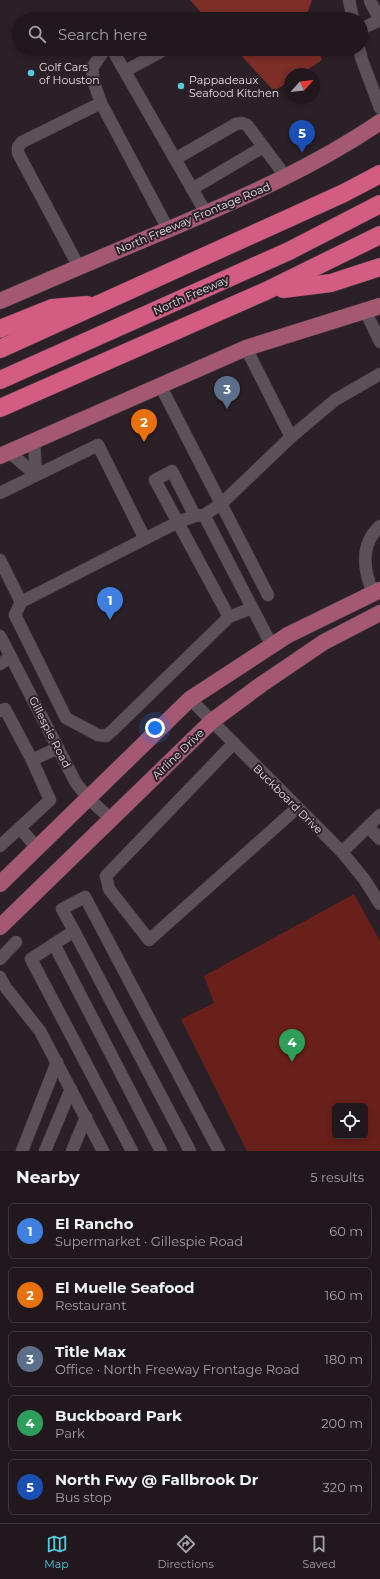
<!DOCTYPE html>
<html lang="en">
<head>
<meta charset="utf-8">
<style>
  body { margin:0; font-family:Montserrat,sans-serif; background:#2d252a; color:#f1f3f6 }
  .controls { position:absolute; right:12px; bottom:12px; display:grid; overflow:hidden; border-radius:6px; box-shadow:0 2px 6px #0003 }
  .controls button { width:36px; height:36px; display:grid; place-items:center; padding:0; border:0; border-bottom:1px solid #3d373b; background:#20181d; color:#f1f3f6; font:20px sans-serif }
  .compass { position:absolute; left:284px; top:68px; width:36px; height:36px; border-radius:50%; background:#20181d; box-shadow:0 2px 6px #0003; rotate:63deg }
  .you { position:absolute; left:155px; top:728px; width:14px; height:14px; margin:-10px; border:3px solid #fff; border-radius:50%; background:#1a73e8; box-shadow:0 0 0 6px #1a73e833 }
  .badge { display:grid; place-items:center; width:26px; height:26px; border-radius:50%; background:#55cadf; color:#fff; font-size:13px; font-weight:700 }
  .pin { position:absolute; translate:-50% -33px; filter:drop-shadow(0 1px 2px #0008) }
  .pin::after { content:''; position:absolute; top:21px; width:14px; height:12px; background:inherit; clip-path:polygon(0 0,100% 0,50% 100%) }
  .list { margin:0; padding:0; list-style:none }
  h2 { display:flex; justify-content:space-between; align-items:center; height:52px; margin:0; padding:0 16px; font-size:17px }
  h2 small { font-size:13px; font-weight:400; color:#a2a0a4 }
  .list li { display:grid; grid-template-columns:26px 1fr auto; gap:12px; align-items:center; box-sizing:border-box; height:56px; margin:0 8px 8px; padding:0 8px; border:1px solid #3d373b; border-radius:6px }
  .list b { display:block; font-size:15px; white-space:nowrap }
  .list p { margin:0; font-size:13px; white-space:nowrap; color:#a2a0a4 }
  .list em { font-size:13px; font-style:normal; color:#a2a0a4 }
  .icon { flex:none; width:22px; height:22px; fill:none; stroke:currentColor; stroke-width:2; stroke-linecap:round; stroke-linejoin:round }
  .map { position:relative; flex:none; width:380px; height:1151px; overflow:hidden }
  .search { position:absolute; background:#20181d; box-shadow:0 2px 6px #0003; left:12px; right:12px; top:12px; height:44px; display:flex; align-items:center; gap:10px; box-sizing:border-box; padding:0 14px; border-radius:22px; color:#a2a0a4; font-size:15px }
  .sheet { height:372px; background:#20181d }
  nav { display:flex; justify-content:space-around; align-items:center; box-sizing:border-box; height:56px; border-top:1px solid #3d373b; background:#20181d; font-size:11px; color:#a2a0a4 }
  nav a { display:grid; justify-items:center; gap:2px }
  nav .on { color:#55cadf }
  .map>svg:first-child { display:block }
  .green { fill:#691f1a; fill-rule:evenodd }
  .forest { fill:#7d2e27 }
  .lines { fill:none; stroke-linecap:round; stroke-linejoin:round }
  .minor-casing { stroke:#453d42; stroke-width:13 }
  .major-casing { stroke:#453d42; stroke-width:17 }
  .highway-casing { stroke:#453d42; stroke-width:19 }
  .minor { stroke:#5d5159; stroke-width:12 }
  .major { stroke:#a45872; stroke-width:16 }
  .highway { stroke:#d35c82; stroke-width:18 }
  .poi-dot { fill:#55cadf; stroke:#2b2027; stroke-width:1.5 }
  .labels { text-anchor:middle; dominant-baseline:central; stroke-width:4; stroke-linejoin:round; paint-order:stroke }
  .poi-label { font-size:11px; fill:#e5dde2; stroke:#2b2027; text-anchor:start }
  .street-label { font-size:11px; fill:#e5dde2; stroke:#2b2027 }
</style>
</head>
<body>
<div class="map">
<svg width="380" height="1151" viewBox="0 0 380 1151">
  <rect width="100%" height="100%" fill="#2b2027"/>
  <path class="green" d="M 354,894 L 380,941 L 380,1151 L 247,1151 L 181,1019 L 214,1003 L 204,976 ZM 335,1106 L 365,1106 L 365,1136 L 335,1136 Z"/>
  <g class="forest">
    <polygon points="190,0 312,0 305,19 207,19"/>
    <polygon points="235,49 318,49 322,60 301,74 290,74 290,81 274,91"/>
  </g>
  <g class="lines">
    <g class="minor-casing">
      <g id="minor">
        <polyline points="349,0 353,19"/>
        <polyline points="370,1 380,20"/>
        <polyline points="361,29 380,20"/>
        <polyline points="105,49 92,68 94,83 101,103 168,229"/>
        <polyline points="112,49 206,213"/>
        <polyline points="359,49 362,60 380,108"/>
        <polyline points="125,71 162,51"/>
        <polyline points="175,159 236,124 242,123 247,125 286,177"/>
        <polyline points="192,189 263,147"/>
        <polyline points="79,267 18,153 18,147 22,142 101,103"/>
        <polyline points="365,310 380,342"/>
        <polyline points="246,348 291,437"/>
        <polyline points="160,385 268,595"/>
        <polyline points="34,441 36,475"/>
        <polyline points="9,452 36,475"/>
        <polyline points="0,493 98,445 145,539"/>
        <polyline points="204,515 272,646"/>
        <polyline points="195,516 172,471 155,480 229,617"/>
        <polyline points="0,560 21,602 15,615 66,718 98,735 106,736 113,730 229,617 252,608"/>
        <path d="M 373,593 C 363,569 360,544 380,526"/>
        <polyline points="21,602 178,522 195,516 204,515 221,504 291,437 335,400 380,374"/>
        <polyline points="0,636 76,783 88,798 111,819"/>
        <polyline points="0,664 11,657"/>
        <polyline points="190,699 342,852 364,879 380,904"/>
        <polyline points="0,711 5,709 32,760 58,748"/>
        <polyline points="234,743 106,876 109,889 149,940 297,808"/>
        <polyline points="368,827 380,839"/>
        <polyline points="20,828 37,848"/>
        <polyline points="0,846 50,800 32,760"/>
        <polyline points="342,852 380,815"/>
        <polyline points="74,931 190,1151"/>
        <polyline points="54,944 161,1151"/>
        <polyline points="0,959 16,942"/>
        <polyline points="0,977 6,988 40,1031 103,1151"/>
        <polyline points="22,1151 57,1062"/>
        <polyline points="45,1151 71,1089"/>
        <polyline points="72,1151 86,1117"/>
        <polyline points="132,1151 31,959 74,931 62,909 85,897 219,1151"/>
      </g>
    </g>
    <g class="major-casing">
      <g id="major">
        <path d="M 0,301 C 56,277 111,253 167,230 C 240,199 314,167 380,122"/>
        <polyline points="0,456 246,348 380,306"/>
        <polyline points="0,884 190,699 288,635 380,590"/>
        <polyline points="0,927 212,721 262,684 324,642 380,613"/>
      </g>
    </g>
    <g class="highway-casing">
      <g id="highway">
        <polyline points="283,289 331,283 380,267"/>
        <polyline points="0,329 52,308 87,305"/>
        <polyline points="0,349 344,193 380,174"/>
        <polyline points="0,380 289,251 380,204"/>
        <polyline points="0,408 266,291 380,235"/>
      </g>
    </g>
    <use href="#minor" class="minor"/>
    <use href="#major" class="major"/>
    <use href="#highway" class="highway"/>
  </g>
  <g class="poi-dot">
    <circle cx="31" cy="73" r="4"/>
    <circle cx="181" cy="86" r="4"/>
  </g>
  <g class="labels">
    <g class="poi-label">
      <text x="39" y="67">Golf Cars<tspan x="39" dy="13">of Houston</tspan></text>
      <text x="189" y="80">Pappadeaux<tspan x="189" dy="13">Seafood Kitchen</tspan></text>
    </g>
    <g class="street-label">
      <text transform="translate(193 218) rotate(-23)">North Freeway Frontage Road</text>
      <text transform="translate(191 295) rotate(-24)">North Freeway</text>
      <text transform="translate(50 732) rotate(63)">Gillespie Road</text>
      <text transform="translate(178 754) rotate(-44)">Airline Drive</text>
      <text transform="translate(288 799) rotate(45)">Buckboard Drive</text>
    </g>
  </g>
</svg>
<div class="controls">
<button><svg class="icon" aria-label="locate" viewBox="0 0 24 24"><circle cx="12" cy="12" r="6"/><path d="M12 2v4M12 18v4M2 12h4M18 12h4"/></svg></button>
</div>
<svg class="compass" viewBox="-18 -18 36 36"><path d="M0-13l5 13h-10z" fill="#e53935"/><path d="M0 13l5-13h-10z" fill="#a2a0a4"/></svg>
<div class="you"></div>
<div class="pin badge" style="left:110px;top:620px;background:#3f7fe0">1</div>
<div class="pin badge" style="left:144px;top:442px;background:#e8710a">2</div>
<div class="pin badge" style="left:227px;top:409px;background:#5c6f8a">3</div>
<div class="pin badge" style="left:292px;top:1062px;background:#2e9e5b">4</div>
<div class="pin badge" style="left:302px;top:153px;background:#1a4fb4">5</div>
<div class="search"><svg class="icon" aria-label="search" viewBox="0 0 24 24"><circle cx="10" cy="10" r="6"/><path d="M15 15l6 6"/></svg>Search here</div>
</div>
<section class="sheet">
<h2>Nearby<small>5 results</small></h2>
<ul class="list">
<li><span class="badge" style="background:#3f7fe0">1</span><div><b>El Rancho</b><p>Supermarket · Gillespie Road</p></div><em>60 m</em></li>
<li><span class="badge" style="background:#e8710a">2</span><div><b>El Muelle Seafood</b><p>Restaurant</p></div><em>160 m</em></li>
<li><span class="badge" style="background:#5c6f8a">3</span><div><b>Title Max</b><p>Office · North Freeway Frontage Road</p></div><em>180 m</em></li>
<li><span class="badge" style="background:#2e9e5b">4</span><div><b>Buckboard Park</b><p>Park</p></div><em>200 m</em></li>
<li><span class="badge" style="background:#1a4fb4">5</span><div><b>North Fwy @ Fallbrook Dr</b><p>Bus stop</p></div><em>320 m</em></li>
</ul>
</section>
<nav>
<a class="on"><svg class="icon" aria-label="map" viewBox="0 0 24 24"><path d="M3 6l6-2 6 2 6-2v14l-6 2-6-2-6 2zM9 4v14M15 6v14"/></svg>Map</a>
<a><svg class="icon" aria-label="directions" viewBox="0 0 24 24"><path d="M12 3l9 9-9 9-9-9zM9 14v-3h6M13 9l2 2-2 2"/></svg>Directions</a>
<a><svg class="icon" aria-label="saved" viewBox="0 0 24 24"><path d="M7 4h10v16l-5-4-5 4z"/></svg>Saved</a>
</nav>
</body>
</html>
